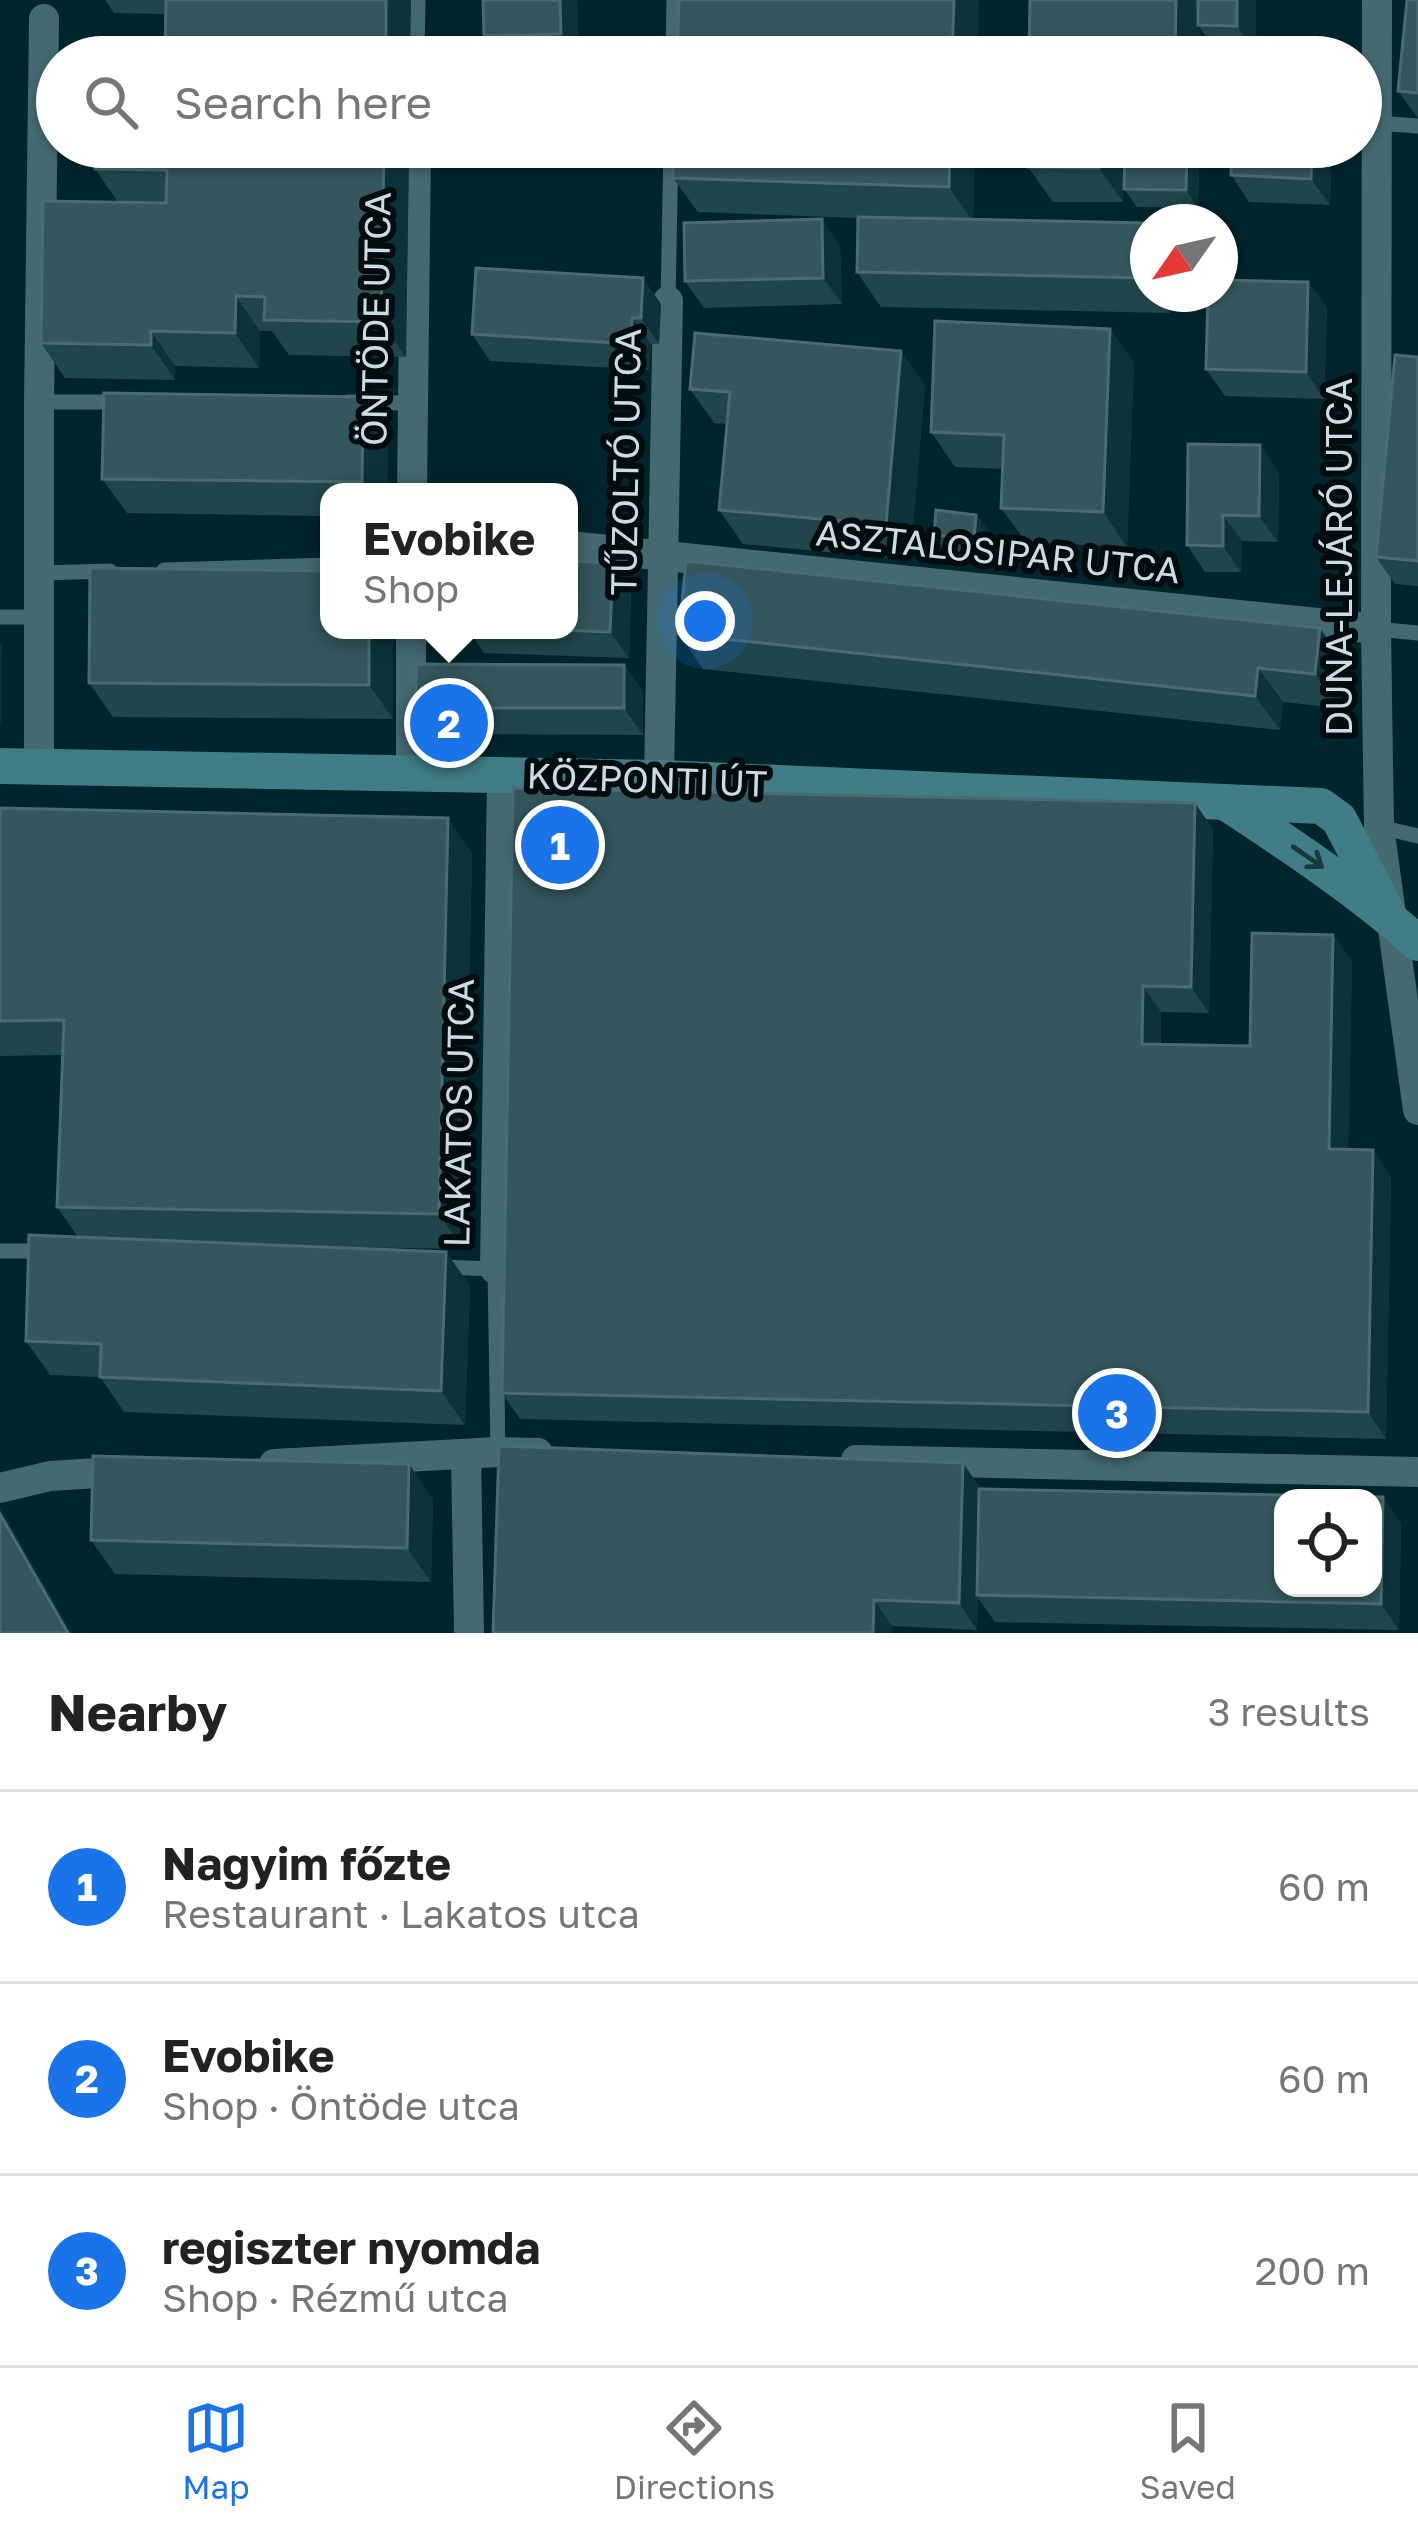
<!DOCTYPE html>
<html lang="en">
<head>
<meta charset="utf-8">
<style>
  body { margin:0; font-family:"Golos Text",sans-serif; background:#f6f6f6; color:#222 }
  .controls { position:absolute; right:36px; bottom:36px; display:grid; overflow:hidden; border-radius:24px; box-shadow:0 3px 9px #0004 }
  .controls button { width:108px; height:108px; display:grid; place-items:center; padding:0; border:0; border-bottom:3px solid #e0e0e0; background:#fff; color:#222; font:60px sans-serif }
  .compass { position:absolute; left:1130px; top:204px; width:108px; height:108px; border-radius:50%; background:#fff; box-shadow:0 3px 9px #0004; rotate:236deg }
  .you { position:absolute; left:705px; top:621px; width:42px; height:42px; margin:-30px; border:9px solid #fff; border-radius:50%; background:#1a73e8; box-shadow:0 0 0 18px #1a73e833 }
  .badge { display:grid; place-items:center; width:78px; height:78px; border-radius:50%; background:#1a73e8; color:#fff; font-size:39px; font-weight:700 }
  .pin { position:absolute; translate:-50% -50%; border:6px solid #fff; box-shadow:0 3px 12px #0006 }
  .popup { position:absolute; left:320px; top:483px; width:258px; height:156px; box-sizing:border-box; display:grid; place-content:center; border-radius:24px; background:#fff; filter:drop-shadow(0 3px 9px #0005); font-size:39px; white-space:nowrap; color:#767676 }
  .popup b { font-size:45px; color:#222 }
  .popup::after { content:''; position:absolute; left:50%; top:100%; margin-left:-24px; border:24px solid transparent; border-top-color:#fff }
  .list { margin:0; padding:0; list-style:none }
  h2 { display:flex; justify-content:space-between; align-items:center; height:156px; margin:0; padding:0 48px; font-size:51px }
  h2 small { font-size:39px; font-weight:400; color:#767676 }
  .list li { display:grid; grid-template-columns:78px 1fr auto; gap:36px; align-items:center; box-sizing:border-box; height:192px; padding:0 48px; border-top:3px solid #e0e0e0 }
  .list b { display:block; font-size:45px; white-space:nowrap }
  .list p { margin:0; font-size:39px; white-space:nowrap; color:#767676 }
  .list em { font-size:39px; font-style:normal; color:#767676 }
  .icon { flex:none; width:66px; height:66px; fill:none; stroke:currentColor; stroke-width:2; stroke-linecap:round; stroke-linejoin:round }
  .map { position:relative; flex:none; width:1418px; height:1633px; overflow:hidden }
  .search { position:absolute; background:#fff; box-shadow:0 3px 9px #0004; left:36px; right:36px; top:36px; height:132px; display:flex; align-items:center; gap:30px; box-sizing:border-box; padding:0 42px; border-radius:66px; color:#767676; font-size:45px }
  .sheet { height:732px; background:#fff }
  nav { display:flex; justify-content:space-around; align-items:center; box-sizing:border-box; height:168px; border-top:3px solid #e0e0e0; background:#fff; font-size:33px; color:#767676 }
  nav a { display:grid; justify-items:center; gap:6px }
  nav .on { color:#1a73e8 }
  .map>svg:first-child { display:block }
  .lines { fill:none; stroke-linecap:round; stroke-linejoin:round }
  .lane { stroke:#446970; stroke-width:15 }
  .street { stroke:#446970; stroke-width:30 }
  .secondary { stroke:#407d87; stroke-width:36 }
  .wall { fill:#22454c }
  .shaded-wall { fill:#0d3239 }
  .building { fill:#34565c; stroke:#4b6b71; stroke-width:3; fill-rule:evenodd }
  .oneway { stroke:#1a393f }
  .labels { text-anchor:middle; dominant-baseline:central; stroke-width:12; stroke-linejoin:round; paint-order:stroke }
  .street-label { font-size:36px; fill:#cadee2; stroke:#010c0f }
</style>
</head>
<body>
<div class="map">
<svg width="1418" height="1633" viewBox="0 0 1418 1633">
  <rect width="100%" height="100%" fill="#00252c"/>
  <g class="lines">
    <g class="lane">
      <polyline points="417,57 418,0"/>
      <polyline points="673,57 674,0"/>
      <polyline points="1376,123 1418,126"/>
      <polyline points="668,301 671,147"/>
      <polyline points="39,402 120,402"/>
      <polyline points="348,402 413,403"/>
      <polyline points="164,570 329,565"/>
      <polyline points="40,573 110,571"/>
      <polyline points="0,617 40,617"/>
      <polyline points="1376,629 1418,633"/>
      <polyline points="1379,827 1418,836"/>
      <polyline points="0,1251 45,1251"/>
      <polyline points="440,1267 495,1269 498,1452"/>
    </g>
    <g class="street">
      <polyline points="1377,0 1376,629 1379,827 1418,1110"/>
      <polyline points="412,492 416,147"/>
      <polyline points="569,546 1376,629"/>
      <polyline points="411,630 411,773"/>
      <polyline points="39,765 39,402 44,19"/>
      <polyline points="659,778 668,301"/>
      <polyline points="495,1269 502,775"/>
      <polyline points="466,1454 469,1633"/>
      <polyline points="856,1460 1418,1472"/>
      <polyline points="274,1464 498,1452 538,1453"/>
      <polyline points="0,1488 50,1476 130,1471"/>
    </g>
    <g class="secondary">
      <polyline points="0,766 659,778 1321,806 1339,819 1390,918"/>
      <path d="M 1225,802 C 1292,846 1358,890 1418,943"/>
    </g>
  </g>
  <g class="wall">
    <polygon points="105,0 411,0 166,14 114,13"/>
    <polygon points="483,0 577,0 579,57 499,57 484,36"/>
    <polygon points="1030,0 1256,0 1256,52 1217,52 1200,28"/>
    <polygon points="1418,0 1418,118 1398,91"/>
    <polygon points="95,147 409,147 406,357 289,355 272,331 260,331 259,368 175,366 175,380 65,378 41,343 118,202 95,169"/>
    <polygon points="975,147 973,220 1147,223 1148,294 1170,294 1170,313 881,307 857,272 858,218 698,212 673,178"/>
    <polygon points="1029,147 1123,147 1123,202 1053,202 1028,167"/>
    <polygon points="1332,147 1330,205 1249,202 1231,175"/>
    <polygon points="1187,148 1199,166 1198,208 1137,207 1124,189"/>
    <polygon points="840,246 842,304 704,308 685,281"/>
    <polygon points="1308,282 1327,308 1324,399 1225,396 1206,369"/>
    <polygon points="661,304 659,344 651,344 649,370 490,361 472,334"/>
    <polygon points="1110,329 1134,363 1127,547 1026,542 1001,508 1003,469 955,467 931,432"/>
    <polygon points="901,351 925,386 910,560 743,544 719,510 727,424 714,423 690,389"/>
    <polygon points="1418,357 1418,586 1395,584 1376,557"/>
    <polygon points="363,397 388,431 387,492 329,492 329,516 127,513 102,479"/>
    <polygon points="1260,445 1279,472 1278,542 1242,541 1241,572 1205,572 1187,545"/>
    <polygon points="976,515 989,532 986,557 946,553 934,535"/>
    <polygon points="631,589 629,658 484,653 468,630 569,630"/>
    <polygon points="329,630 393,630 393,719 113,717 89,683"/>
    <polygon points="679,634 1344,662 1339,708 1283,702 1280,730 703,669"/>
    <polygon points="624,665 643,692 643,735 434,734 416,708"/>
    <polygon points="0,808 472,853 463,1249 289,1246 446,1252 470,1286 465,1425 124,1412 100,1377 50,1375 26,1341 78,1237 57,1207 62,1055 0,1056"/>
    <polygon points="1213,829 1209,1013 1161,1012 1161,1044 1250,1046 1333,935 1352,961 1348,1149 1373,1150 1391,1176 1386,1439 520,1419 502,1393"/>
    <polygon points="409,1464 433,1499 431,1582 115,1574 91,1540"/>
    <polygon points="981,1489 1383,1497 1401,1524 1399,1630 995,1622 978,1598 977,1630 892,1626 892,1633 493,1633"/>
  </g>
  <g class="shaded-wall">
    <polygon points="386,0 411,0 410,57 386,57"/>
    <polygon points="560,0 577,0 579,57 577,57 561,34"/>
    <polygon points="954,0 979,0 978,57 952,57"/>
    <polygon points="1176,0 1200,0 1200,57 1175,57"/>
    <polygon points="1237,0 1256,0 1256,52 1237,26"/>
    <polygon points="384,147 409,147 406,357 381,322"/>
    <polygon points="950,147 975,147 973,222 949,187"/>
    <polygon points="1099,147 1123,147 1123,202 1099,168"/>
    <polygon points="1312,147 1332,147 1330,205 1311,179"/>
    <polygon points="1187,148 1199,166 1198,208 1186,190"/>
    <polygon points="822,219 840,246 842,304 823,278"/>
    <polygon points="1147,223 1148,225 1148,282 1145,278"/>
    <polygon points="643,278 661,304 659,344 641,318"/>
    <polygon points="1308,282 1327,308 1324,399 1306,372"/>
    <polygon points="1157,294 1170,294 1170,313"/>
    <polygon points="236,296 260,331 259,368 235,333"/>
    <polygon points="632,318 651,344 649,370 631,344"/>
    <polygon points="1110,329 1134,363 1127,547 1103,512"/>
    <polygon points="151,331 175,366 175,380 151,345"/>
    <polygon points="901,351 925,386 910,560 886,525"/>
    <polygon points="363,397 388,431 387,492 369,492 362,482"/>
    <polygon points="1260,445 1279,472 1278,542 1259,516"/>
    <polygon points="976,515 989,532 986,557 974,539"/>
    <polygon points="1223,515 1242,541 1241,572 1223,546"/>
    <polygon points="613,563 631,589 629,658 610,632"/>
    <polygon points="1320,628 1344,662 1339,708 1315,674"/>
    <polygon points="369,630 393,630 393,719 369,685"/>
    <polygon points="0,642 2,644 1,725 0,724"/>
    <polygon points="624,665 643,692 643,735 624,708"/>
    <polygon points="1258,668 1283,702 1280,730 1255,696"/>
    <polygon points="1195,803 1213,829 1209,1013 1191,987"/>
    <polygon points="448,818 472,853 463,1249 439,1214"/>
    <polygon points="1333,935 1352,961 1348,1175 1329,1149"/>
    <polygon points="1143,986 1161,1012 1160,1070 1142,1044"/>
    <polygon points="1373,1150 1391,1176 1386,1439 1368,1412"/>
    <polygon points="446,1252 470,1286 465,1425 441,1391"/>
    <polygon points="963,1463 982,1490 977,1630 959,1603"/>
    <polygon points="409,1464 433,1499 431,1582 407,1548"/>
    <polygon points="1383,1497 1401,1524 1399,1630 1381,1604"/>
    <polygon points="0,1507 72,1633 68,1633 0,1514"/>
    <polygon points="874,1600 892,1626 892,1633 873,1633"/>
  </g>
  <g class="building">
    <polygon points="166,0 386,0 386,57 165,57"/>
    <polygon points="483,0 560,0 561,34 484,36"/>
    <polygon points="679,0 954,0 952,57 677,57"/>
    <polygon points="1030,0 1176,0 1175,57 1029,57"/>
    <polygon points="1198,0 1237,0 1237,26 1198,25"/>
    <polygon points="1407,0 1418,0 1418,93 1398,91"/>
    <polygon points="95,147 384,147 381,322 264,320 265,297 236,296 235,333 151,331 151,345 41,343 43,201 166,203 167,170 95,169"/>
    <polygon points="674,147 950,147 949,187 673,178"/>
    <polygon points="1029,147 1099,147 1099,168 1028,167"/>
    <polygon points="1125,147 1187,148 1186,190 1124,189"/>
    <polygon points="1232,147 1312,147 1311,179 1231,175"/>
    <polygon points="858,217 1147,223 1145,278 857,272"/>
    <polygon points="822,219 823,278 685,281 684,223"/>
    <polygon points="476,268 643,278 641,318 632,318 631,344 472,334"/>
    <polygon points="1220,280 1308,282 1306,372 1206,369 1208,294 1220,294"/>
    <polygon points="935,321 1110,329 1103,512 1001,508 1004,435 931,432"/>
    <polygon points="695,333 901,351 886,525 719,510 730,392 690,389"/>
    <polygon points="1395,355 1418,357 1418,561 1376,557"/>
    <polygon points="104,393 363,397 362,482 102,479"/>
    <polygon points="1188,444 1260,445 1259,516 1223,515 1223,546 1187,545"/>
    <polygon points="936,510 976,515 974,539 934,535"/>
    <polygon points="569,561 613,563 610,632 560,630 569,630"/>
    <polygon points="686,561 1320,628 1315,674 1258,668 1255,696 679,634"/>
    <polygon points="90,568 329,571 329,630 369,630 369,685 89,683"/>
    <polygon points="416,664 624,665 624,708 416,708"/>
    <polygon points="513,788 1195,803 1191,987 1143,986 1142,1044 1250,1046 1252,933 1333,935 1329,1149 1373,1150 1368,1412 502,1393"/>
    <polygon points="0,808 448,818 439,1214 57,1207 64,1020 0,1021"/>
    <polygon points="29,1235 446,1252 441,1391 100,1377 101,1344 26,1341"/>
    <polygon points="499,1446 963,1463 959,1603 874,1600 873,1633 493,1633"/>
    <polygon points="93,1456 409,1464 407,1548 91,1540"/>
    <path d="M 979,1489 L 1383,1497 L 1381,1604 L 977,1595 ZM 1283,1498 L 1373,1498 L 1373,1588 L 1283,1588 Z"/>
    <polygon points="0,1514 68,1633 0,1633"/>
  </g>
  <defs><path id="oneway-shaft" d="M-6 0H5M1.5-3L5.5 0L1.5 3" fill="none" stroke-width="1.6" stroke-linecap="round" stroke-linejoin="round" transform="scale(3)"/></defs>
  <use class="oneway" href="#oneway-shaft" transform="translate(1308 857) rotate(35)"/>
  <g class="labels">
    <g class="street-label">
      <text transform="translate(375 319) rotate(-89)">ÖNTÖDE UTCA</text>
      <text transform="translate(625 462) rotate(-89)">TŰZOLTÓ UTCA</text>
      <text transform="translate(998 551) rotate(6)">ASZTALOSIPAR UTCA</text>
      <text transform="translate(1338 557) rotate(-90)">DUNA-LEJÁRÓ UTCA</text>
      <text transform="translate(647 779) rotate(2)">KÖZPONTI ÚT</text>
      <text transform="translate(458 1113) rotate(-89)">LAKATOS UTCA</text>
    </g>
  </g>
</svg>
<div class="controls">
<button><svg class="icon" aria-label="locate" viewBox="0 0 24 24"><circle cx="12" cy="12" r="6"/><path d="M12 2v4M12 18v4M2 12h4M18 12h4"/></svg></button>
</div>
<svg class="compass" viewBox="-18 -18 36 36"><path d="M0-13l5 13h-10z" fill="#e53935"/><path d="M0 13l5-13h-10z" fill="#767676"/></svg>
<div class="you"></div>
<div class="pin badge" style="left:560px;top:845px">1</div>
<div class="pin badge" style="left:449px;top:723px">2</div>
<div class="popup"><b>Evobike</b>Shop</div>
<div class="pin badge" style="left:1117px;top:1413px">3</div>
<div class="search"><svg class="icon" aria-label="search" viewBox="0 0 24 24"><circle cx="10" cy="10" r="6"/><path d="M15 15l6 6"/></svg>Search here</div>
</div>
<section class="sheet">
<h2>Nearby<small>3 results</small></h2>
<ul class="list">
<li><span class="badge">1</span><div><b>Nagyim főzte</b><p>Restaurant · Lakatos utca</p></div><em>60 m</em></li>
<li><span class="badge">2</span><div><b>Evobike</b><p>Shop · Öntöde utca</p></div><em>60 m</em></li>
<li><span class="badge">3</span><div><b>regiszter nyomda</b><p>Shop · Rézmű utca</p></div><em>200 m</em></li>
</ul>
</section>
<nav>
<a class="on"><svg class="icon" aria-label="map" viewBox="0 0 24 24"><path d="M3 6l6-2 6 2 6-2v14l-6 2-6-2-6 2zM9 4v14M15 6v14"/></svg>Map</a>
<a><svg class="icon" aria-label="directions" viewBox="0 0 24 24"><path d="M12 3l9 9-9 9-9-9zM9 14v-3h6M13 9l2 2-2 2"/></svg>Directions</a>
<a><svg class="icon" aria-label="saved" viewBox="0 0 24 24"><path d="M7 4h10v16l-5-4-5 4z"/></svg>Saved</a>
</nav>
</body>
</html>
